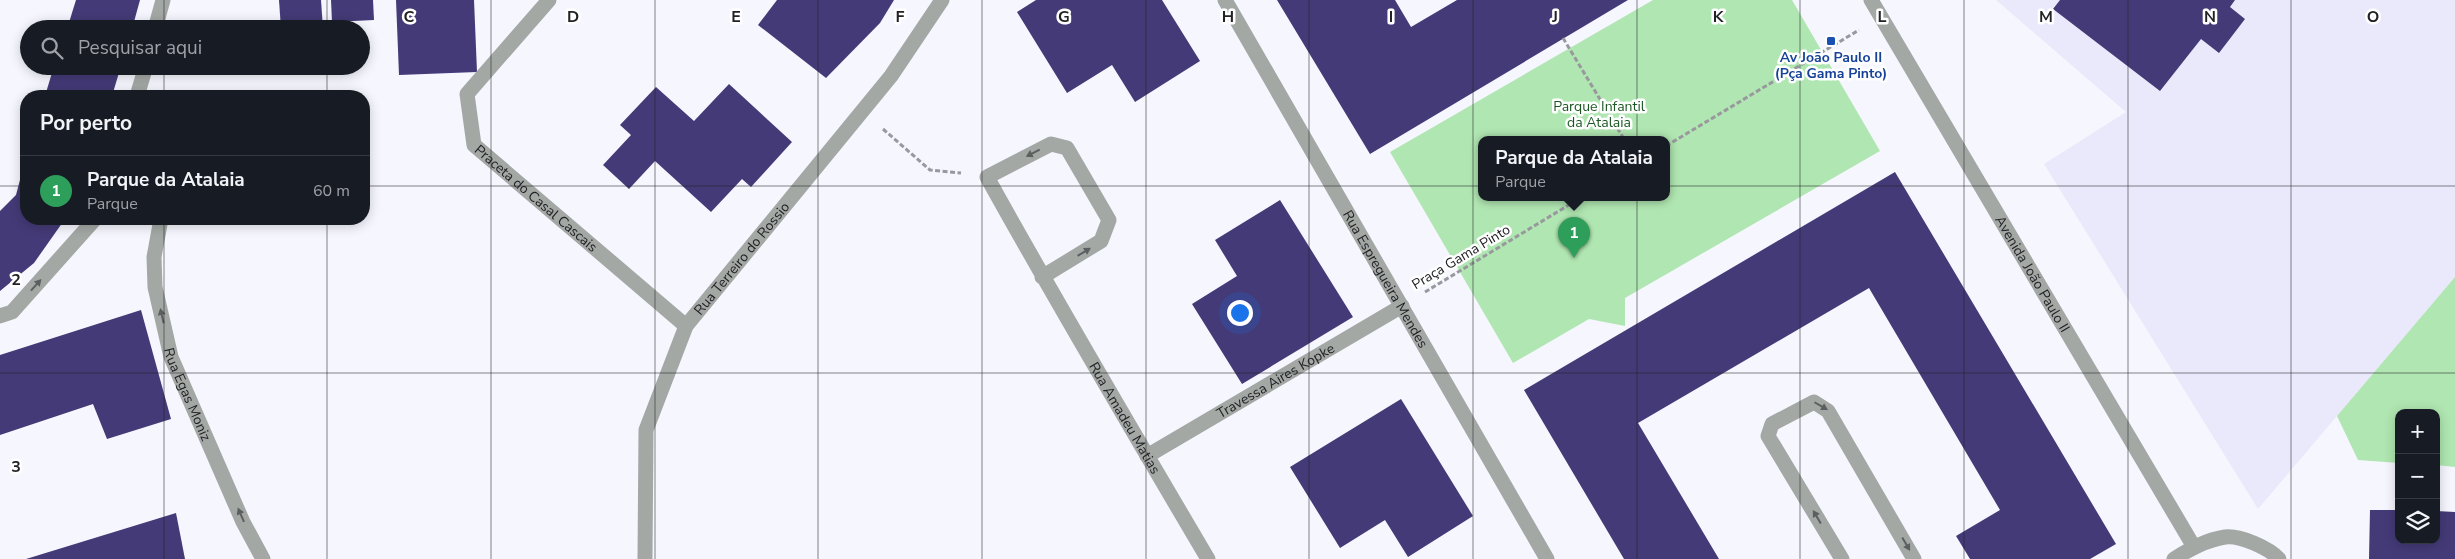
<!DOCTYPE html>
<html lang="pt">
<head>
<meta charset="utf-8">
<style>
  body { margin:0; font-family:"Nunito Sans",sans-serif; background:#20242c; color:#f1f3f6 }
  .controls { position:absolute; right:15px; bottom:15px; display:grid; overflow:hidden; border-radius:10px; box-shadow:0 2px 12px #0003 }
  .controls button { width:45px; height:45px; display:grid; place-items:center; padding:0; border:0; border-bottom:1px solid #363941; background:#171b24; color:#f1f3f6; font:25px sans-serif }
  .you { position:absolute; left:1239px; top:312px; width:18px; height:18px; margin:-12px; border:4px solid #fff; border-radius:50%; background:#1a73e8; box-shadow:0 0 0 8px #1a73e833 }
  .badge { display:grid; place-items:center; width:32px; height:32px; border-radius:50%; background:#0b8043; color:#fff; font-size:16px; font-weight:700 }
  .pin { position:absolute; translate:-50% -41px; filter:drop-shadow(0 1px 2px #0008) }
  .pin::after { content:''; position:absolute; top:26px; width:18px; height:15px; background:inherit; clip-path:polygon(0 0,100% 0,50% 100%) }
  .popup { position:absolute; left:1478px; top:136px; width:192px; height:65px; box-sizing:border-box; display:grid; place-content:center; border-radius:10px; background:#171b24; filter:drop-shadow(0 1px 4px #0005); font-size:16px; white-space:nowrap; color:#9ea1a6 }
  .popup b { font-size:19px; color:#f1f3f6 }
  .popup::after { content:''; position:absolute; left:50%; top:100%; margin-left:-10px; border:10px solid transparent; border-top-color:#171b24 }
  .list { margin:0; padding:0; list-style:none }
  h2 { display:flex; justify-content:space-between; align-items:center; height:65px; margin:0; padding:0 20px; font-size:21px }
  h2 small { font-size:16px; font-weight:400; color:#9ea1a6 }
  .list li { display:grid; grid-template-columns:32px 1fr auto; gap:15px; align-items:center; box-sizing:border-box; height:70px; padding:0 20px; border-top:1px solid #363941 }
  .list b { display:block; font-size:19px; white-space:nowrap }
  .list p { margin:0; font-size:16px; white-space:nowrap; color:#9ea1a6 }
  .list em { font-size:16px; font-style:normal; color:#9ea1a6 }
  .icon { flex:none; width:28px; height:28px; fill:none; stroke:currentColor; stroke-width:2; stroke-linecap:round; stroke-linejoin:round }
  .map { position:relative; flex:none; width:2455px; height:559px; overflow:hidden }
  .search { position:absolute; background:#171b24; box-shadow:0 2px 12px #0003; left:20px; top:20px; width:350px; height:55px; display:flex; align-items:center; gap:12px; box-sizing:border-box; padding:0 18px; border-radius:28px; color:#9ea1a6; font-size:19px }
  .panel { position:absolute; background:#171b24; box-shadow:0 2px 12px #0003; left:20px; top:90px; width:350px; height:135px; border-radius:20px }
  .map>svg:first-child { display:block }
  .built { fill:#eae9fb }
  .green { fill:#b0e6b1; fill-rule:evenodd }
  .building { fill:#443a77 }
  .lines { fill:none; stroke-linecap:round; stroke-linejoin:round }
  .path { stroke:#98989e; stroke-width:3; stroke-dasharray:5 2.5; stroke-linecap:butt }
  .street { stroke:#a3a8a5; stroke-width:15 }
  .oneway { fill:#5c5e5f }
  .grid { fill:none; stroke:#222125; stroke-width:1; stroke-opacity:0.55 }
  .transit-dot { fill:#1a4fb4; stroke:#fff; stroke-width:2 }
  .labels { text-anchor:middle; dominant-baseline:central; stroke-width:5; stroke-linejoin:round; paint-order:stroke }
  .transit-label { font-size:14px; font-weight:bold; fill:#164399; stroke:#fff }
  .park-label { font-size:14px; fill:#1c5723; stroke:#fff }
  .street-label { font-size:14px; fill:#222125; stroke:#fff }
  .grid-label { font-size:16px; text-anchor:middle; font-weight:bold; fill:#222125; stroke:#fff; stroke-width:5; stroke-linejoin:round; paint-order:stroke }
</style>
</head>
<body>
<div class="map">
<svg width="2455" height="559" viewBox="0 0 2455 559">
  <rect width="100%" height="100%" fill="#f6f6fe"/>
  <polygon class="built" points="1996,0 2455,0 2455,277 2258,509 2044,164 2126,112"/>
  <g class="green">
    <path d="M 1653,0 L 1792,0 L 1880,151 L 1625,298 L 1625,326 L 1589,319 L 1513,363 L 1390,152 ZM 1482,139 L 1666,139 L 1666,197 L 1482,197 Z"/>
    <polygon points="2455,277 2455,467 2436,465 2436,413 2399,413 2399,463 2358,460 2337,416"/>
  </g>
  <g class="building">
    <polygon points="76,0 140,0 132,29 67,29"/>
    <polygon points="279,0 321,0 323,29 281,29"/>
    <polygon points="331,0 373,0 374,20 332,22"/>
    <polygon points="396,0 474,0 477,72 399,75"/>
    <polygon points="777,0 894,0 880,23 826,78 758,25"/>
    <polygon points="1036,0 1162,0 1200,61 1135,102 1112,65 1067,93 1017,12"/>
    <polygon points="1277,0 1395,0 1411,27 1457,0 1628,0 1370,154"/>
    <polygon points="2060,0 2235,0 2230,7 2245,19 2219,53 2201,39 2160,91 2053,9"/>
    <polygon points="54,66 121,66 112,96 45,96"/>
    <polygon points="729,84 792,142 751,187 742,179 711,212 655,161 629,189 603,165 631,135 620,125 656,87 694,121"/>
    <polygon points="26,157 26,219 65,219 34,263 0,291 0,211 16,195"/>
    <polygon points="1895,172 2116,544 2090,559 1970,559 1956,536 2000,510 1869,288 1638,423 1719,559 1624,559 1524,390"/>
    <polygon points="1280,200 1353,317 1242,384 1192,304 1237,276 1215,240"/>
    <polygon points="141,310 171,419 107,439 93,404 0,435 0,355"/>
    <polygon points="1401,399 1473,516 1408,557 1385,520 1340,548 1290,467"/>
    <polygon points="2370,510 2399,510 2399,540 2436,540 2436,511 2455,512 2455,559 2369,559"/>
    <polygon points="176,513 185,559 26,559"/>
  </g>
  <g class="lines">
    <g class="path">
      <polyline points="1563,38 1624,139"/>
      <polyline points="883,129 930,170 961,173"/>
      <polyline points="1666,146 1859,30"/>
      <polyline points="1425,292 1582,197"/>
    </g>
    <g class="street">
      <path id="s1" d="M 549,0 L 467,94 L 474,145 L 686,326"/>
      <path id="s2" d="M 1225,0 L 1547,559"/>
      <path id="s3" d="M 1871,0 L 2194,547"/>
      <polyline points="155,29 163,0"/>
      <polyline points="137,96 146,66"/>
      <path id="s4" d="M 161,219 L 154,257 L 155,287 L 171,357 L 243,522 L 263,559"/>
      <path id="s5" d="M 1042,277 L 1101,241 L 1109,220 L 1067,148 L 1051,144 L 987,177 C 1058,305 1133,432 1208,559"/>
      <polyline points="0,316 12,312 95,219"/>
      <path id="s6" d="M 1147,456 L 1402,306"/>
      <path id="s7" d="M 645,559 L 646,430 L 686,326 L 891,76 L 942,0"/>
      <polyline points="1842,559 1768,436 1772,424 1814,402 1828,411 1914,559"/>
      <path d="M 2174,559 C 2190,549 2206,540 2225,537 C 2240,535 2269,548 2279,559"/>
    </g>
  </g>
  <defs><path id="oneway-solid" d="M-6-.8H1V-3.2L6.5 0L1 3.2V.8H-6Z" transform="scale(1.25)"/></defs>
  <g class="oneway">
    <use href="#oneway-solid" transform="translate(1033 153) rotate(153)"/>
    <use href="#oneway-solid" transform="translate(1084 252) rotate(-31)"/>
    <use href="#oneway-solid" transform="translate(36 285) rotate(-48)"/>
    <use href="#oneway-solid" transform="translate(162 316) rotate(-103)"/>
    <use href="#oneway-solid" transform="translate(1821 406) rotate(30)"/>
    <use href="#oneway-solid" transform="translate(241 515) rotate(-114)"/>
    <use href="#oneway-solid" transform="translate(1817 517) rotate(-121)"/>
    <use href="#oneway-solid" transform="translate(1906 544) rotate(60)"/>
  </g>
  <path class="grid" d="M 164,0 L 164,29M 327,0 L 327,29M 491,0 L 491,559M 655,0 L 655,559M 818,0 L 818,559M 982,0 L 982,559M 1146,0 L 1146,559M 1309,0 L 1309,559M 1473,0 L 1473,559M 1637,0 L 1637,559M 1800,0 L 1800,559M 1964,0 L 1964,559M 2128,0 L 2128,559M 2291,0 L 2291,559M 164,66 L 164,96M 327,66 L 327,96M 0,186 L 26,186M 364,186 L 2455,186M 164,219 L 164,559M 327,219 L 327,559M 0,373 L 2455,373"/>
  <rect class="transit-dot" x="1826" y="36" width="10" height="10" rx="2.5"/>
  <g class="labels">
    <g class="transit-label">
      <text x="1831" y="57">Av João Paulo II<tspan x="1831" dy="16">(Pça Gama Pinto)</tspan></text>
    </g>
    <g class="park-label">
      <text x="1599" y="106">Parque Infantil<tspan x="1599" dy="16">da Atalaia</tspan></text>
    </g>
    <g class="street-label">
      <text stroke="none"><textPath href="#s1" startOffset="258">Praceta do Casal Cascais</textPath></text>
      <text transform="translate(1461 257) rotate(-31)">Praça Gama Pinto</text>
      <text stroke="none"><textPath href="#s7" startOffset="328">Rua Terreiro do Rossio</textPath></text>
      <text stroke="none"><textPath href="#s3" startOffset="318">Avenida João Paulo II</textPath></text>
      <text stroke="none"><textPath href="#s2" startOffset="322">Rua Espregueira Mendes</textPath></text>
      <text stroke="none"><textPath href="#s6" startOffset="149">Travessa Aires Kopke</textPath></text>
      <text stroke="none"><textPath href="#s4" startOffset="181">Rua Egas Moniz</textPath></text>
      <text stroke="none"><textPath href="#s5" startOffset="541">Rua Amadeu Matias</textPath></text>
    </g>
  </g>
  <g class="grid-label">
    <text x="409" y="22">C</text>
    <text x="573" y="22">D</text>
    <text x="736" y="22">E</text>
    <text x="900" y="22">F</text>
    <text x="1064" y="22">G</text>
    <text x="1228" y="22">H</text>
    <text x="1391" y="22">I</text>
    <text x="1555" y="22">J</text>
    <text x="1718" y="22">K</text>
    <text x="1882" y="22">L</text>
    <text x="2046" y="22">M</text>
    <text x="2210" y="22">N</text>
    <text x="2373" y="22">O</text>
    <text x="16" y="285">2</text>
    <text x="16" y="472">3</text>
  </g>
</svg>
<div class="controls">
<button>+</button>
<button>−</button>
<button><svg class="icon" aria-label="layers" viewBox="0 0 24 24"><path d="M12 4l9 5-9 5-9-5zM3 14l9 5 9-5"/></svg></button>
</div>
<div class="you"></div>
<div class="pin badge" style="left:1574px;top:258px;background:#2e9e5b">1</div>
<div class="popup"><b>Parque da Atalaia</b>Parque</div>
<div class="search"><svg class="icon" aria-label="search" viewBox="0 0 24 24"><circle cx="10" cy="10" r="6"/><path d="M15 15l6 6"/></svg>Pesquisar aqui</div>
<section class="panel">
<h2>Por perto<small></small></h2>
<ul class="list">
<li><span class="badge" style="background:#2e9e5b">1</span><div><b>Parque da Atalaia</b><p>Parque</p></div><em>60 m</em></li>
</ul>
</section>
</div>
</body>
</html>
